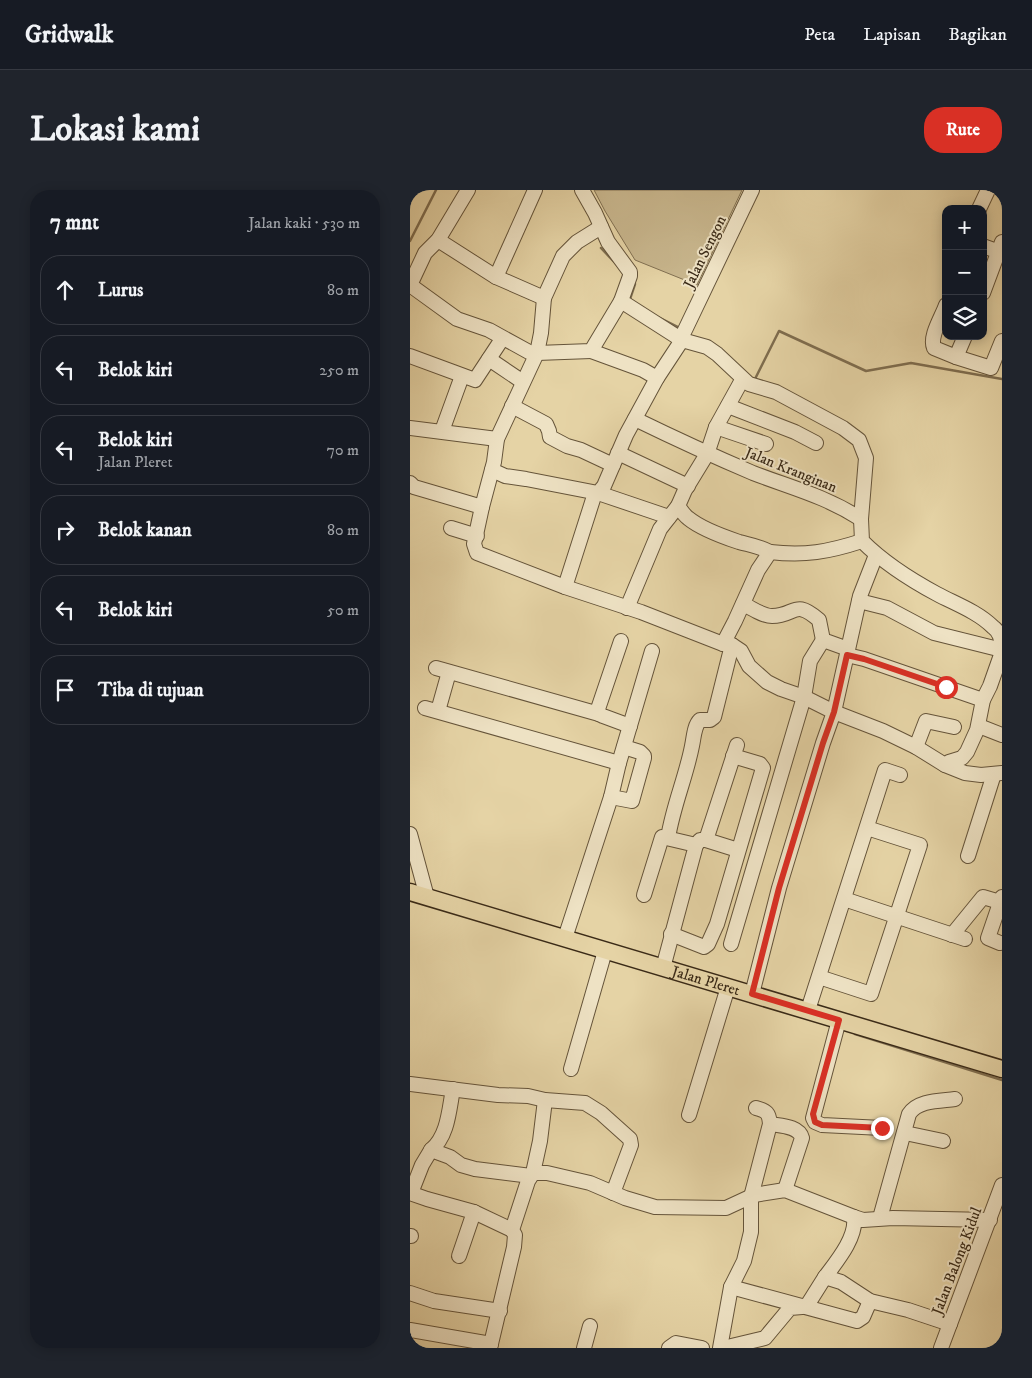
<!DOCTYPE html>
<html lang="id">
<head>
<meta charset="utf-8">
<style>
  body { margin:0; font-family:"IM FELL DW Pica",serif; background:#20242c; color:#f1f3f6 }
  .controls { position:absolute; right:15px; top:15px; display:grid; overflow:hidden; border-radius:10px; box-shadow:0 2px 12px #0003 }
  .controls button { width:45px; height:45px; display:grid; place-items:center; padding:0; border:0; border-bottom:1px solid #363941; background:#171b24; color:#f1f3f6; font:25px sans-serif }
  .stop { position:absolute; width:15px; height:15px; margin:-11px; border:4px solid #d93025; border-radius:50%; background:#fff }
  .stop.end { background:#d93025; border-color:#fff; box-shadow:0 1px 5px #0008 }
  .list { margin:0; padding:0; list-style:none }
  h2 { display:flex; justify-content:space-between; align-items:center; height:65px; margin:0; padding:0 20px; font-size:21px }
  h2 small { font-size:16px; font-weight:400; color:#9ea1a6 }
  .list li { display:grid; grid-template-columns:32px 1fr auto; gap:15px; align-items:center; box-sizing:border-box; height:70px; margin:0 10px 10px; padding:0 10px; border:1px solid #363941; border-radius:20px }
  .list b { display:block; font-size:19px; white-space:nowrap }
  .list p { margin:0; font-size:16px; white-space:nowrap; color:#9ea1a6 }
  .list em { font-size:16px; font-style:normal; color:#9ea1a6 }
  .icon { flex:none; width:28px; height:28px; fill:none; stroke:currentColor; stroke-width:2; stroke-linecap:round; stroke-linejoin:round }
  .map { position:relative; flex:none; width:592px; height:1158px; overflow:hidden; border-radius:20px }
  header { display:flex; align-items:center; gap:30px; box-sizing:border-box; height:70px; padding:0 25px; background:#171b24; border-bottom:1px solid #363941 }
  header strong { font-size:24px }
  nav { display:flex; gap:28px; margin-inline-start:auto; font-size:18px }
  .intro { display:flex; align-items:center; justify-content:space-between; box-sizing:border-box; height:120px; padding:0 30px }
  h1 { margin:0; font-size:35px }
  .button { padding:12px 22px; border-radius:20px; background:#d93025; color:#fff; font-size:18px; font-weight:700 }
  main { display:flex; gap:30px; padding:0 30px }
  aside { flex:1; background:#171b24; border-radius:20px; box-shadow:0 2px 12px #0003 }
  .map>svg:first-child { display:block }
  .green { fill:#c8b68d; stroke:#817052 }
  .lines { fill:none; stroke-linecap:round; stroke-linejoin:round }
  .stream { stroke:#7e6d4f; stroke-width:2.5 }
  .minor-casing { stroke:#65543a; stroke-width:16 }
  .major-casing { stroke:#3a2a17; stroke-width:19 }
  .minor { stroke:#eee2c4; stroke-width:14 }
  .major { stroke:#e5d3a5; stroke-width:16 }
  .route { stroke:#d93025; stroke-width:6 }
  .labels { text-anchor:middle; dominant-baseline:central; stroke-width:4; stroke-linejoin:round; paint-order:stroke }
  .street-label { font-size:15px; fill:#3a2a17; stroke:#eee2c4 }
</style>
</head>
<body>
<header>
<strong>Gridwalk</strong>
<nav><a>Peta</a><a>Lapisan</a><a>Bagikan</a></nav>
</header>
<div class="intro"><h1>Lokasi kami</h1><a class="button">Rute</a></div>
<main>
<aside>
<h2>7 mnt<small>Jalan kaki · 530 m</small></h2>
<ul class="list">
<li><svg class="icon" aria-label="ahead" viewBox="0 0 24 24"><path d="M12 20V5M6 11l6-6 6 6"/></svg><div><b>Lurus</b></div><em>80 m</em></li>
<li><svg class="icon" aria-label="left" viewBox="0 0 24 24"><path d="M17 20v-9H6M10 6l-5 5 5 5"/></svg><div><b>Belok kiri</b></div><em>250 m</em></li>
<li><svg class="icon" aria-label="left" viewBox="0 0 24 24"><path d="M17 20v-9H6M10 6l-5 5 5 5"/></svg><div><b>Belok kiri</b><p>Jalan Pleret</p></div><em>70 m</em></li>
<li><svg class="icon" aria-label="right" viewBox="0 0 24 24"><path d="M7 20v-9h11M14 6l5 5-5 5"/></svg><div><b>Belok kanan</b></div><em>80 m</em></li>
<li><svg class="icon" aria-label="left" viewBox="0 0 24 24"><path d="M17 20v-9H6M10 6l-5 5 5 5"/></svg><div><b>Belok kiri</b></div><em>50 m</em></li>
<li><svg class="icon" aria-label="arrive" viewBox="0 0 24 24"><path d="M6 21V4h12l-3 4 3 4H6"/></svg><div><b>Tiba di tujuan</b></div></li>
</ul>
</aside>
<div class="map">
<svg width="592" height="1158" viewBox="0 0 592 1158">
  <rect width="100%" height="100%" fill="#e5d3a5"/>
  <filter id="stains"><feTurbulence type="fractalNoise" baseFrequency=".004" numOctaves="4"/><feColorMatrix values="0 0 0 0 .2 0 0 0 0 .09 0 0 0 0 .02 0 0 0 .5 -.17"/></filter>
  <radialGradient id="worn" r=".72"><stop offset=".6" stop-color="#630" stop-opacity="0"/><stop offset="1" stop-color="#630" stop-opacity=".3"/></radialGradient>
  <polygon class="green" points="184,0 332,0 287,95 225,70 195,21"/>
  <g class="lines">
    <g class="stream">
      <polyline points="0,51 26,0"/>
      <polyline points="191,58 209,77"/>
      <polyline points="219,112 225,94"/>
      <polyline points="248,127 270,138"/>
      <polyline points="344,191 369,141 456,181 501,173 592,189"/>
      <polyline points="445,844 592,890"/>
    </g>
    <g class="minor-casing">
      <g id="minor">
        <path d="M 172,0 L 185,23 L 198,52 L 220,82 L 220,86 L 211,111 L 272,150 L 297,157 L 307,164 L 339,194 L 366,202 L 433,238 L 449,250 L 456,268 L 451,329 L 452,351 C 474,373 499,389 527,404 C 546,414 568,422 583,437 C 590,442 591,449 592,457"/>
        <polyline points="569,19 578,0"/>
        <polyline points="191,37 167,52 153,66 134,108 131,143 127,163 87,249 84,272 72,317 64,354 67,363 155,397 231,422 313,454 322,455 331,461 339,476 357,492 371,499 394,507 424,522 473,541 506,557 535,575 555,583 571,585 592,583"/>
        <polyline points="28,50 86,87 134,108"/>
        <polyline points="573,56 592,63"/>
        <polyline points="86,87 125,0"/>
        <polyline points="0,95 47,129 79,140 119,162 127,163 181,161 211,111"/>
        <polyline points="0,95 15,63 28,50 58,0"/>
        <polyline points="573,103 592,52"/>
        <path d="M 536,115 C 532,127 519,146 524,158 L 546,167 L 555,146"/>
        <polyline points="268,148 272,146 276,138 342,0"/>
        <polyline points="181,161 233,180 247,188"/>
        <polyline points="0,166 65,190 92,149"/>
        <polyline points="546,167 581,178 592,151"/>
        <polyline points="79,169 113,192"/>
        <path d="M 332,190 L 306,237 L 297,264 L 275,300 L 268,316 C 271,320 274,325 278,328 C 290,338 314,347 329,352 C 340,355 349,356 360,362"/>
        <polyline points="102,216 136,234 139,241 140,247 157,256 171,260 203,275"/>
        <polyline points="318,216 385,242 406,253"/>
        <path d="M 225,229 C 264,248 303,266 343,283 C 382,298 415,306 451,329"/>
        <polyline points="306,237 356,254"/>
        <polyline points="0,238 87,249"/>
        <polyline points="32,241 52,186"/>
        <polyline points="208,263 278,296"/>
        <polyline points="82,280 95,286 116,289 188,303 194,296 216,245 247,188 272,150"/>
        <polyline points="0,293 4,297 72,317"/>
        <polyline points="188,303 259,327"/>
        <polyline points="41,338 67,346"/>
        <polyline points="155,397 185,303"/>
        <polyline points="449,411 477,418 524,443 592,460"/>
        <path d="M 333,414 C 342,418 352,426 362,426 C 386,426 384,408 409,430 L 413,450 L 438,459"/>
        <polyline points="217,418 250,339 268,316"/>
        <polyline points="211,451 188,519 189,524 193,526 220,536"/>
        <path d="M 313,454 L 325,431 L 348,380 L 360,362 C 395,366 418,362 452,351"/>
        <polyline points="437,465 454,469 573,510"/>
        <polyline points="26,478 189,524"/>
        <polyline points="15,518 209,573"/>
        <polyline points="28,521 39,482"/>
        <polyline points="569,536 592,545"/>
        <polyline points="506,557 516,531 544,537"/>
        <polyline points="535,575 539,572 552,568 557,562 567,540 573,510 580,496 592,462"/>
        <polyline points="201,607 222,611 234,568 234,566 230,562 214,557"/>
        <polyline points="0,644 17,707"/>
        <path d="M 258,648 C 263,616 276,587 282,556 C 284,547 284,536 290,530 L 300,530 L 304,527 L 322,455"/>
        <polyline points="296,650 328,660"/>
        <polyline points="286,655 290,650 296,650 327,555"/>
        <polyline points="558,666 584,584"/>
        <polyline points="234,705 252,647 286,655 253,778"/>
        <polyline points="434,709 555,749"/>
        <polyline points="261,744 294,757 298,754 307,734 353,578 350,574 323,566"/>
        <polyline points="542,745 573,707 590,712"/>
        <polyline points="155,748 201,607 209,573 242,461"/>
        <polyline points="590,753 578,748 592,707"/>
        <polyline points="321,754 394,507 400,471 413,450"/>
        <polyline points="409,787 461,804 510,655 457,638"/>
        <polyline points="342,804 369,698 413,553 424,522 450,406 466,365"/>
        <polyline points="398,820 475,580 490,585"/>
        <polyline points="429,830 403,928 405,932 412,935 472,938"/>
        <polyline points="161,879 195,761"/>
        <polyline points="0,894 88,905 118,906 135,910 175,913 191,923 220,949 221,955 203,1003"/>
        <polyline points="279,925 318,797"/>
        <path d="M 360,934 C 371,936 389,936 392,948 L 375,1000"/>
        <polyline points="495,943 533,951"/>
        <path d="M 21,960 C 38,946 39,920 43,899"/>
        <polyline points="123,983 130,951 135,910"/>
        <polyline points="0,1003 17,1009 64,1022 102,1040"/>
        <polyline points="1,1003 12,975 21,960 40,967 51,975 65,979 121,986"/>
        <path d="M 470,1028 L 499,924 C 508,910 530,911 545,909"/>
        <polyline points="0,1046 1,1046"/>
        <polyline points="49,1066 64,1022"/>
        <polyline points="321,1097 447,1131 453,1127 460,1111"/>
        <polyline points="0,1103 24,1111 90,1121"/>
        <path d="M 540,1134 L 498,1120 L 460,1111 L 431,1092 L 415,1087 C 427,1071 447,1047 444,1027 L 453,1030 L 483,1028 L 580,1030"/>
        <polyline points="0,1140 81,1154"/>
        <polyline points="80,1158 104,1057 105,1045 102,1040 118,991 123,983 137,983 180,993 215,1008 245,1017 316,1018 344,1005 375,1000 444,1027"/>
        <polyline points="174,1158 180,1136"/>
        <polyline points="259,1158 266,1153 292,1158"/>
        <path d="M 310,1158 L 321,1097 L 334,1071 L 341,1042 L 341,1007 L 360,934 C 359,923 357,921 346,918"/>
        <polyline points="313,1158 355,1148 380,1118 392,1117 398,1114 415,1087"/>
        <polyline points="531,1158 592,995"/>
      </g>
    </g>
    <g class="major-casing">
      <g id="major">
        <path id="s1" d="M 0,702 L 592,879"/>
      </g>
    </g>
    <use href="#minor" class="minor"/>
    <use href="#major" class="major"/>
  </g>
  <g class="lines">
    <polyline class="route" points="472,938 412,935 405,932 403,924 429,830 342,804 369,698 413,553 424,522 437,465 454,469 536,497"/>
  </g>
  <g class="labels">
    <g class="street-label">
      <text transform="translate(295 62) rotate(-64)">Jalan Sengon</text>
      <text transform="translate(381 280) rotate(22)">Jalan Kranginan</text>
      <text stroke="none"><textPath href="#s1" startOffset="309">Jalan Pleret</textPath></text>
      <text transform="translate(547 1071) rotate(-69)">Jalan Balong Kidul</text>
    </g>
  </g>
  <rect width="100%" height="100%" filter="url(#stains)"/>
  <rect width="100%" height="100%" fill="url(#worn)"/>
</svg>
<div class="controls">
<button>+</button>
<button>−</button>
<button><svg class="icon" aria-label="layers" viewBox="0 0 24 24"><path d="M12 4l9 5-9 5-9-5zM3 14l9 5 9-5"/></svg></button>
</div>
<div class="stop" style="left:536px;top:497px"></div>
<div class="stop end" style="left:472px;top:938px"></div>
</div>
</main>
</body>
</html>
